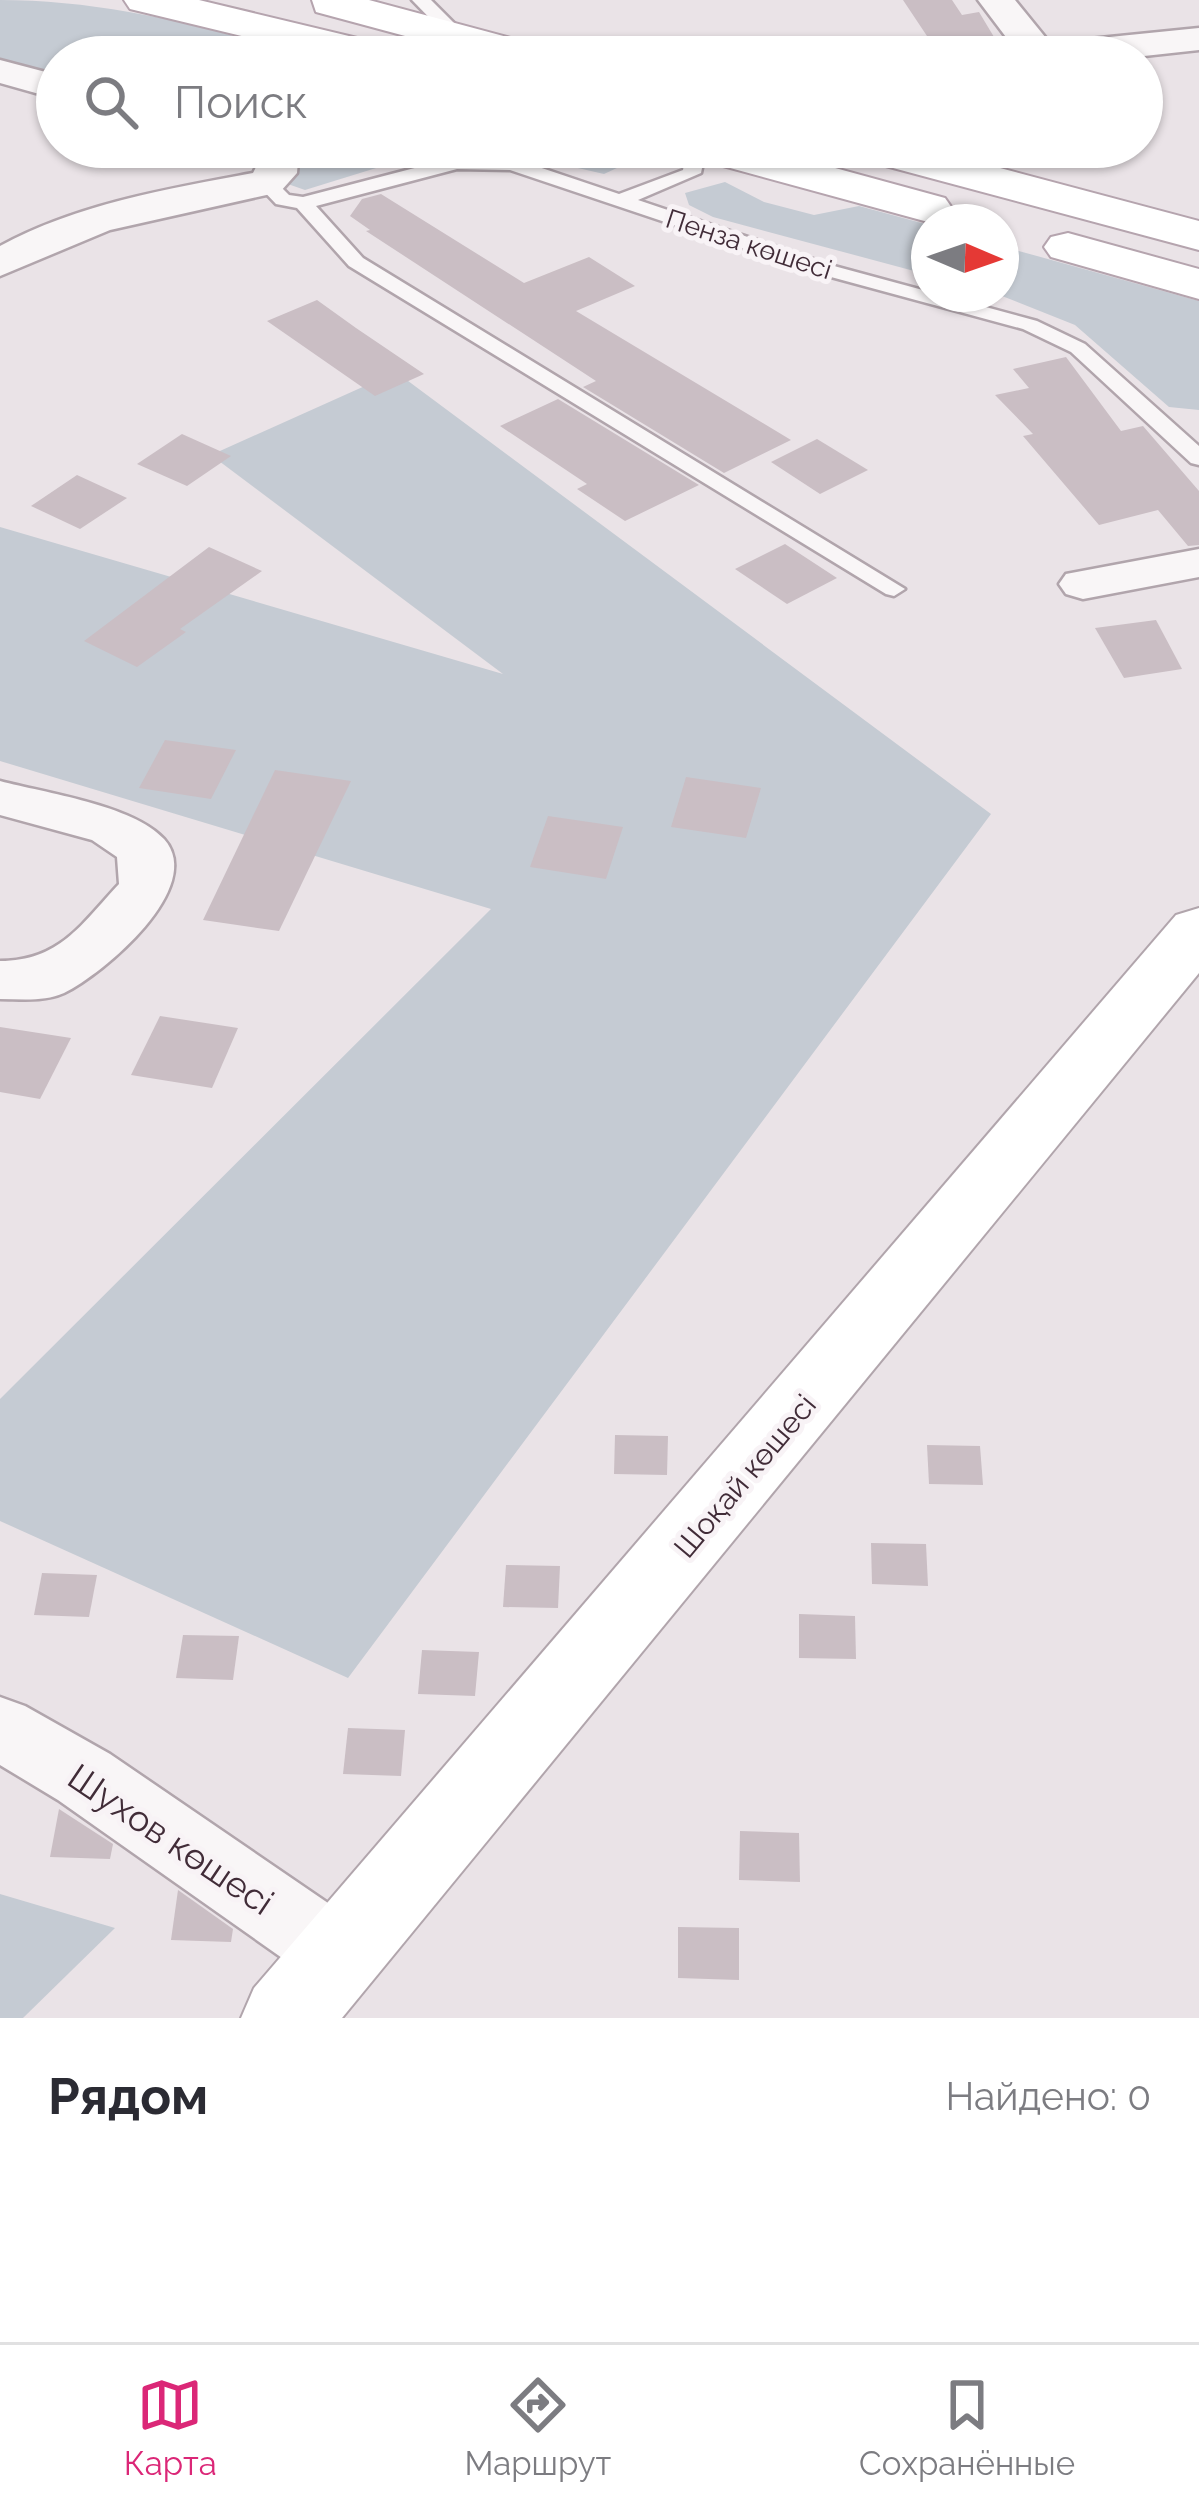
<!DOCTYPE html>
<html lang="ru">
<head>
<meta charset="utf-8">
<style>
  body { margin:0; font-family:Raleway,sans-serif; background:#f7f7f7; color:#2b2b33 }
  .compass { position:absolute; left:911px; top:204px; width:108px; height:108px; border-radius:50%; background:#fff; box-shadow:0 3px 9px #0004; rotate:92deg }
  .list { margin:0; padding:0; list-style:none }
  h2 { display:flex; justify-content:space-between; align-items:center; height:156px; margin:0; padding:0 48px; font-size:51px }
  h2 small { font-size:39px; font-weight:400; color:#7c7c81 }
  .icon { flex:none; width:66px; height:66px; fill:none; stroke:currentColor; stroke-width:2; stroke-linecap:round; stroke-linejoin:round }
  .map { position:relative; flex:none; width:1199px; height:2018px; overflow:hidden }
  .search { position:absolute; background:#fff; box-shadow:0 3px 9px #0004; left:36px; right:36px; top:36px; height:132px; display:flex; align-items:center; gap:30px; box-sizing:border-box; padding:0 42px; border-radius:66px; color:#7c7c81; font-size:45px }
  .sheet { height:324px; background:#fff }
  nav { display:flex; justify-content:space-around; align-items:center; box-sizing:border-box; height:168px; border-top:3px solid #e1e1e2; background:#fff; font-size:33px; color:#7c7c81 }
  nav a { display:grid; justify-items:center; gap:6px }
  nav .on { color:#db2777 }
  .map>svg:first-child { display:block }
  .green { fill:#c5cbd3 }
  .building { fill:#cabec4 }
  .lines { fill:none; stroke-linecap:round; stroke-linejoin:round }
  .lane-casing { stroke:#b1a5ac; stroke-width:5 }
  .street-casing { stroke:#b1a5ac; stroke-width:5 }
  .secondary-casing { stroke:#b1a5ac; stroke-width:4 }
  .primary-casing { stroke:#b5a4ae; stroke-width:4 }
  .lane { fill:#f9f6f7; fill-rule:evenodd }
  .street { fill:#f9f6f7; fill-rule:evenodd }
  .secondary { fill:#fff; fill-rule:evenodd }
  .primary { fill:#fff; fill-rule:evenodd }
  .labels { text-anchor:middle; dominant-baseline:central; stroke-width:10; stroke-linejoin:round; paint-order:stroke }
  .far-street-label { font-size:27px; fill:#412c38; stroke:#f8f3f6 }
  .street-label { font-size:30px; fill:#412c38; stroke:#f8f3f6 }
  .near-street-label { font-size:36px; fill:#412c38; stroke:#f8f3f6 }
</style>
</head>
<body>
<div class="map">
<svg width="1199" height="2018" viewBox="0 0 1199 2018">
  <rect width="100%" height="100%" fill="#eae3e7"/>
  <g class="green">
    <path d="M 0,0 C 101,0 207,25 302,57 L 57,57 L 57,75 L 0,61 Z"/>
    <polygon points="278,147 444,147 305,190 285,183"/>
    <polygon points="486,147 587,147 632,161 604,174"/>
    <polygon points="725,182 764,202 814,215 859,206 929,225 929,275 713,217 689,205 685,193"/>
    <polygon points="1001,246 1199,301 1199,410 1169,407 1075,325 997,294 1001,294"/>
    <polygon points="396,372 991,814 348,1678 0,1521 0,1399 491,909 0,761 0,527 503,674 211,455"/>
    <polygon points="0,1894 115,1928 23,2018 0,2018"/>
  </g>
  <g class="building">
    <polygon points="903,0 952,0 962,15 979,12 1003,52 939,54"/>
    <polygon points="381,194 524,283 589,257 635,286 576,311 791,440 724,473 583,387 596,381 366,231 370,230 350,216 362,199"/>
    <polygon points="317,300 356,328 424,374 375,396 267,321"/>
    <polygon points="1066,357 1121,431 1143,426 1199,491 1199,545 1188,546 1158,510 1099,525 1023,436 1033,434 995,395 1029,388 1013,369"/>
    <polygon points="558,399 699,485 625,521 577,489 587,484 500,426"/>
    <polygon points="182,434 231,456 187,486 137,464"/>
    <polygon points="817,439 868,470 820,494 771,462"/>
    <polygon points="77,475 127,498 80,529 31,506"/>
    <polygon points="785,544 837,578 787,604 735,569"/>
    <polygon points="209,547 262,571 180,629 186,632 137,667 84,641"/>
    <polygon points="1156,620 1182,669 1124,678 1095,628"/>
    <polygon points="165,740 236,750 211,799 139,788"/>
    <polygon points="275,770 351,781 279,931 203,920"/>
    <polygon points="686,777 761,788 746,838 671,827"/>
    <polygon points="548,816 623,827 606,879 530,867"/>
    <polygon points="160,1016 238,1028 212,1088 131,1075"/>
    <polygon points="0,1027 71,1038 40,1099 0,1092"/>
    <polygon points="615,1435 668,1436 667,1475 614,1474"/>
    <polygon points="927,1445 980,1446 983,1485 929,1484"/>
    <polygon points="871,1543 926,1544 928,1586 872,1584"/>
    <polygon points="506,1565 560,1566 558,1608 503,1607"/>
    <polygon points="42,1573 97,1575 89,1617 34,1615"/>
    <polygon points="799,1614 855,1616 856,1659 799,1658"/>
    <polygon points="183,1635 239,1636 233,1680 176,1678"/>
    <polygon points="422,1650 479,1652 475,1696 418,1694"/>
    <polygon points="348,1728 405,1730 401,1776 343,1774"/>
    <polygon points="59,1809 113,1844 110,1859 50,1857"/>
    <polygon points="740,1831 799,1833 800,1882 739,1880"/>
    <polygon points="178,1890 233,1929 231,1942 171,1940"/>
    <polygon points="678,1927 739,1928 739,1980 678,1978"/>
  </g>
  <g class="lines">
    <g class="lane-casing">
      <g id="lane">
        <polygon points="412,0 431,0 464,33 464,41 452,41"/>
        <polygon points="668,147 688,147 703,163 701,173 638,200 834,266 1037,321 1085,344 1199,446 1199,465 1191,463 1071,352 1023,329 820,274 510,170 457,169 316,206 363,258 905,589 894,596 886,594 349,266 297,208 276,204 256,183 273,179 289,195 303,197 457,157 512,158 619,194 683,170 684,164"/>
      </g>
    </g>
    <g class="street-casing">
      <g id="street">
        <polygon points="978,0 1015,0 1050,43 1199,28 1199,50 1135,57 1008,57 1015,49"/>
        <polygon points="0,60 57,75 57,99 0,83"/>
        <path d="M 244,147 L 287,147 L 298,161 L 297,173 L 280,192 L 110,230 L 0,276 L 0,246 C 77,204 167,189 253,173 L 258,163 Z"/>
        <polygon points="1199,549 1199,577 1083,599 1066,594 1059,584 1066,574"/>
        <path d="M 0,781 C 45,793 133,805 164,839 C 207,887 103,974 64,993 C 44,1002 21,999 0,999 L 0,961 C 59,961 81,925 119,884 L 117,857 L 92,840 L 0,815 Z"/>
        <polygon points="0,1697 25,1706 110,1754 366,1929 377,1954 366,1979 339,1989 312,1979 58,1800 0,1765"/>
      </g>
    </g>
    <g class="secondary-casing">
      <polygon id="secondary" points="1199,908 1199,973 342,2018 241,2018 254,1988 1176,915"/>
    </g>
    <g class="primary-casing">
      <g id="primary">
        <polygon points="124,0 199,0 399,48 406,57 329,57 130,9"/>
        <polygon points="312,0 369,0 548,48 555,57 483,57 316,12"/>
        <polygon points="683,147 758,147 945,198 952,208 945,218 928,222 690,157"/>
        <polygon points="845,147 921,147 1199,221 1199,250 852,157"/>
        <polygon points="1068,233 1199,269 1199,299 1051,257 1044,247 1051,237"/>
      </g>
    </g>
    <use href="#lane" class="lane"/>
    <use href="#street" class="street"/>
    <use href="#secondary" class="secondary"/>
    <use href="#primary" class="primary"/>
  </g>
  <g class="labels">
    <g class="far-street-label">
      <text transform="translate(749 244) rotate(18)">Пенза көшесі</text>
    </g>
    <g class="street-label">
      <text transform="translate(745 1476) rotate(-50)">Шоқай көшесі</text>
    </g>
    <g class="near-street-label">
      <text transform="translate(171 1839) rotate(34)">Шухов көшесі</text>
    </g>
  </g>
</svg>
<svg class="compass" viewBox="-18 -18 36 36"><path d="M0-13l5 13h-10z" fill="#e53935"/><path d="M0 13l5-13h-10z" fill="#7c7c81"/></svg>
<div class="search"><svg class="icon" aria-label="search" viewBox="0 0 24 24"><circle cx="10" cy="10" r="6"/><path d="M15 15l6 6"/></svg>Поиск</div>
</div>
<section class="sheet">
<h2>Рядом<small>Найдено: 0</small></h2>
<ul class="list">
</ul>
</section>
<nav>
<a class="on"><svg class="icon" aria-label="map" viewBox="0 0 24 24"><path d="M3 6l6-2 6 2 6-2v14l-6 2-6-2-6 2zM9 4v14M15 6v14"/></svg>Карта</a>
<a><svg class="icon" aria-label="directions" viewBox="0 0 24 24"><path d="M12 3l9 9-9 9-9-9zM9 14v-3h6M13 9l2 2-2 2"/></svg>Маршрут</a>
<a><svg class="icon" aria-label="saved" viewBox="0 0 24 24"><path d="M7 4h10v16l-5-4-5 4z"/></svg>Сохранённые</a>
</nav>
</body>
</html>
